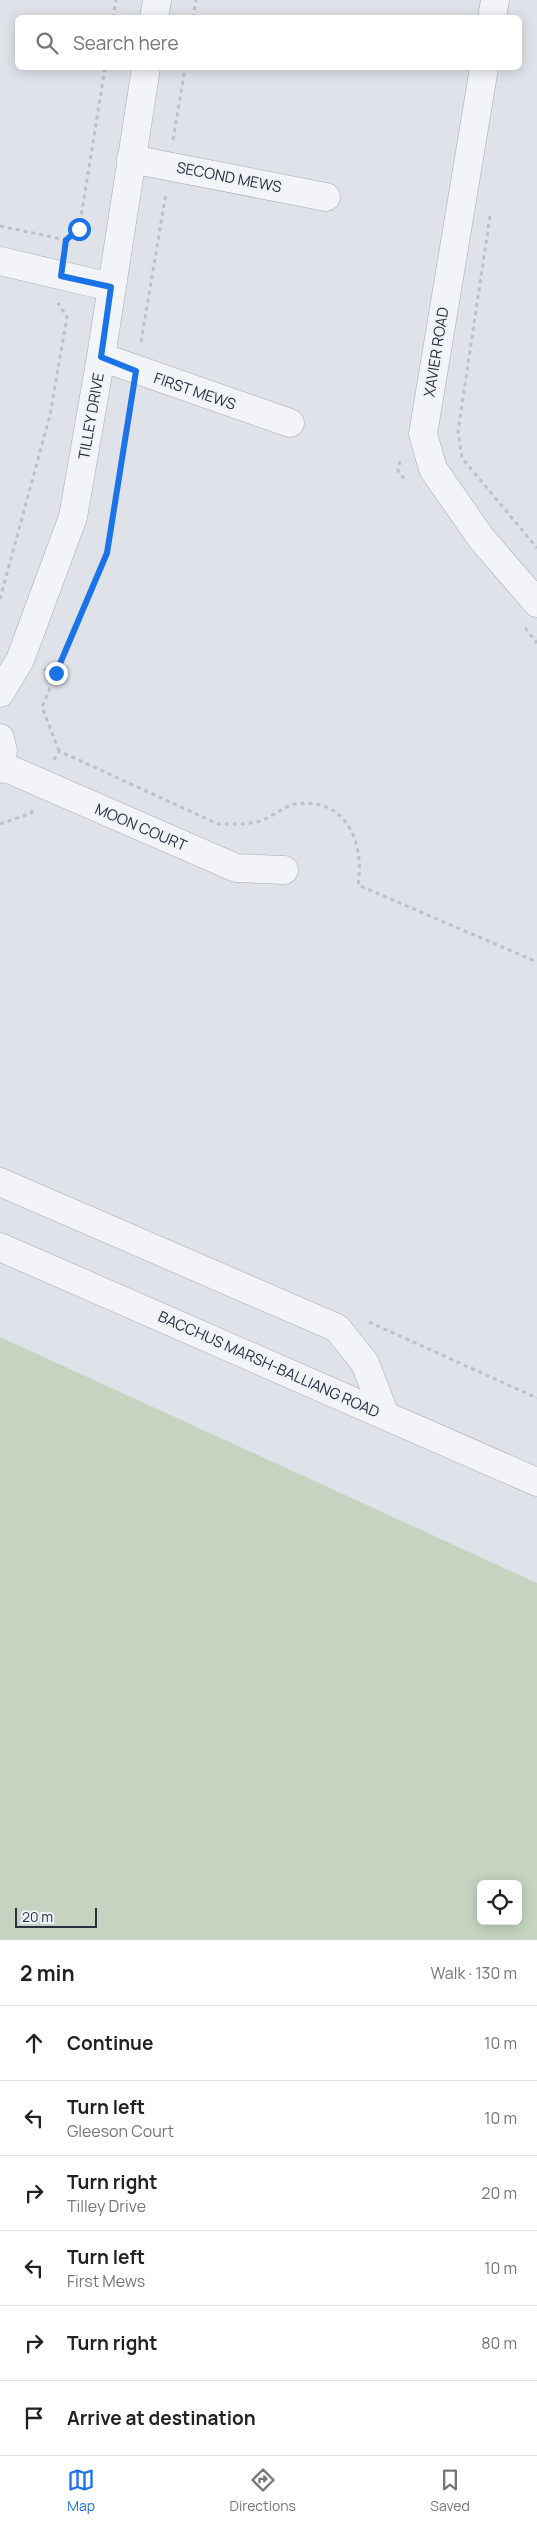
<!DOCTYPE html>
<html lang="en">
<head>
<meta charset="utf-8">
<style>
  body { margin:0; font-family:Manrope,sans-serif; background:#f6f6f6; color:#222 }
  .controls { position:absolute; right:15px; bottom:15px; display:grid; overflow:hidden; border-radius:8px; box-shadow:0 2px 12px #0003 }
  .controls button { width:45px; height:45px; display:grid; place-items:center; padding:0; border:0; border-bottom:1px solid #e0e0e0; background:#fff; color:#222; font:25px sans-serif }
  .scale { position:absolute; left:15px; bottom:12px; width:82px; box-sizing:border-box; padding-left:5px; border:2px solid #273140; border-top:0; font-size:14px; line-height:18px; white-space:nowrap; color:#273140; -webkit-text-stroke:4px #eff2f6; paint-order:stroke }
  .stop { position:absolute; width:15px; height:15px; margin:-11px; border:4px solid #1a73e8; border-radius:50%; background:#fff }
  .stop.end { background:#1a73e8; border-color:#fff; box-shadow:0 1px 5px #0008 }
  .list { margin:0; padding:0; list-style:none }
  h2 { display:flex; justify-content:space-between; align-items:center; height:65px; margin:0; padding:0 20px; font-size:21px }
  h2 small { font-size:16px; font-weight:400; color:#767676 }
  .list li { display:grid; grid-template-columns:32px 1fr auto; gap:15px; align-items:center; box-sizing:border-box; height:75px; padding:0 20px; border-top:1px solid #e0e0e0 }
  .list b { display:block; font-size:19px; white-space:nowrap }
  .list p { margin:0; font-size:16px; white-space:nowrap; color:#767676 }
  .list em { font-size:16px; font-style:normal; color:#767676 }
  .icon { flex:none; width:28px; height:28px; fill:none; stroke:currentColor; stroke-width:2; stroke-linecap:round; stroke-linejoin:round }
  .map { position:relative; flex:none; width:537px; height:1940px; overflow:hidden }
  .search { position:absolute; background:#fff; box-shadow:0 2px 12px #0003; left:15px; right:15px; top:15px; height:55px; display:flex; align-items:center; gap:12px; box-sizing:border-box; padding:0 18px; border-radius:8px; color:#767676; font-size:19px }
  .sheet { height:515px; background:#fff }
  nav { display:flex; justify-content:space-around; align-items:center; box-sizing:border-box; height:70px; border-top:1px solid #e0e0e0; background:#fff; font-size:14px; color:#767676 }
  nav a { display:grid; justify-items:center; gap:2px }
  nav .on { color:#1a73e8 }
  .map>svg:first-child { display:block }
  .green { fill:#c5d3c0; fill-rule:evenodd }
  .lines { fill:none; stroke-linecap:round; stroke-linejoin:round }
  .minor-casing { stroke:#a4aab3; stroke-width:29 }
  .path { stroke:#bdc1c7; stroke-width:3; stroke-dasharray:4 4; stroke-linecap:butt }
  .minor { stroke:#f2f4f7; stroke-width:28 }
  .route { stroke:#1a73e8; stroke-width:6 }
  .labels { text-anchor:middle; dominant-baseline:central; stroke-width:4; stroke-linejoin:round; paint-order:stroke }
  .street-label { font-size:15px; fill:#273140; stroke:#eff2f6 }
</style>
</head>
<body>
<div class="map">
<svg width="537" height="1940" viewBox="0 0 537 1940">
  <rect width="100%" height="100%" fill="#dfe3e9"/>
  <path class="green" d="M 0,1337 L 537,1583 L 537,1940 L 0,1940 ZM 481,1884 L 518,1884 L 518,1921 L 481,1921 Z"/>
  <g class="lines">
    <g class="minor-casing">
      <g id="minor">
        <polyline points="154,18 157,0"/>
        <polyline points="492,18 495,0"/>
        <polyline points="484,68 423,434 433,469 481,538 537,603"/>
        <polyline points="131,159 326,197"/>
        <polyline points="0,261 111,287"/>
        <polyline points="101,357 290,423"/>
        <polyline points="0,693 20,660 73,517 101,357 146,68"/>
        <polyline points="0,738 3,751 0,769"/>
        <polyline points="2,766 236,868 284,870"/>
        <polyline points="0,1182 337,1328 365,1363 385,1415"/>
        <polyline points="0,1247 537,1482"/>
      </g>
    </g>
    <g class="path">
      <polyline points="113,18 116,0"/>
      <polyline points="193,18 196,0"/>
      <polyline points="173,140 185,68"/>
      <polyline points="490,216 458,432 462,458 537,548"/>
      <polyline points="0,226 66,240"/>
      <polyline points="65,248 66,240 79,229 105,68"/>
      <polyline points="141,342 166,193"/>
      <polyline points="400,461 398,471 406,481"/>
      <polyline points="0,599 50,415 67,317 58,303"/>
      <polyline points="525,628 537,643"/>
      <polyline points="44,669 55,673"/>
      <polyline points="59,751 42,707 107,553 133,398"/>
      <path d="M 54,760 L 59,751 L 218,824 C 232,824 247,825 260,821 C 272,817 283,807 295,804 C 346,796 365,843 358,885 L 537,962"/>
      <polyline points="0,824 31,813 33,810"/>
      <polyline points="369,1322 537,1398"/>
    </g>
    <use href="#minor" class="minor"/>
  </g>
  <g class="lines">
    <polyline class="route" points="56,673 107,553 136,371 101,357 111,287 61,276 66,240 79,229"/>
  </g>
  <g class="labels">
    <g class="street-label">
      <text transform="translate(229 177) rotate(11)">SECOND MEWS</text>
      <text transform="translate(436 352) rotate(-81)">XAVIER ROAD</text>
      <text transform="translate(195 391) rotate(19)">FIRST MEWS</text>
      <text transform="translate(91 416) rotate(-80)">TILLEY DRIVE</text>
      <text transform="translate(141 827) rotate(23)">MOON COURT</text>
      <text transform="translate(269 1364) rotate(24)">BACCHUS MARSH-BALLIANG ROAD</text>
    </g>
  </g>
</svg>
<div class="controls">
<button><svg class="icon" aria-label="locate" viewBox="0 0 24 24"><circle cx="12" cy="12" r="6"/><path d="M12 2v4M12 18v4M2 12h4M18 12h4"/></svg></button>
</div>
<div class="scale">20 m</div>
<div class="stop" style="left:79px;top:229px"></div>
<div class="stop end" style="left:56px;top:673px"></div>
<div class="search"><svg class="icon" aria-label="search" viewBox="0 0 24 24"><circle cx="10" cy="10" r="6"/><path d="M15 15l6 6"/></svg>Search here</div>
</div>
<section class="sheet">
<h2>2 min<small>Walk · 130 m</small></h2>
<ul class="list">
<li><svg class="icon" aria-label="ahead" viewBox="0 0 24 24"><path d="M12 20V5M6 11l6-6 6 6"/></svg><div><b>Continue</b></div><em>10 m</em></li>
<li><svg class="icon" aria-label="left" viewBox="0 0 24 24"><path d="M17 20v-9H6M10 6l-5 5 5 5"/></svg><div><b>Turn left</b><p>Gleeson Court</p></div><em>10 m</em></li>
<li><svg class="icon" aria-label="right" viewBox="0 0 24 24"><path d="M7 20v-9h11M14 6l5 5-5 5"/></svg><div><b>Turn right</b><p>Tilley Drive</p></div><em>20 m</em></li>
<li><svg class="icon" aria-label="left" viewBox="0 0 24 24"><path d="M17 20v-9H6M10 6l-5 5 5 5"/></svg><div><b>Turn left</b><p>First Mews</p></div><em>10 m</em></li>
<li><svg class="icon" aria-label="right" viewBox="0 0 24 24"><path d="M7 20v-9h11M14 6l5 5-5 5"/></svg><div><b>Turn right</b></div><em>80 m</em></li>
<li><svg class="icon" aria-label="arrive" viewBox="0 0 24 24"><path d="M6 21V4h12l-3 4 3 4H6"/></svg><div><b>Arrive at destination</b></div></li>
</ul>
</section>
<nav>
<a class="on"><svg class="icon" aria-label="map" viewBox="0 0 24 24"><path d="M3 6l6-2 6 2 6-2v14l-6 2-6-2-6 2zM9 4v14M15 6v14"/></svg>Map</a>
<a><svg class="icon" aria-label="directions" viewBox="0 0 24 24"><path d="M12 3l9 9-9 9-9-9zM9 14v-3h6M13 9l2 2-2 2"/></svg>Directions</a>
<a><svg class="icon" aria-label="saved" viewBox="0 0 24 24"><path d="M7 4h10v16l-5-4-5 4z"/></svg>Saved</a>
</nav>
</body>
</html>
